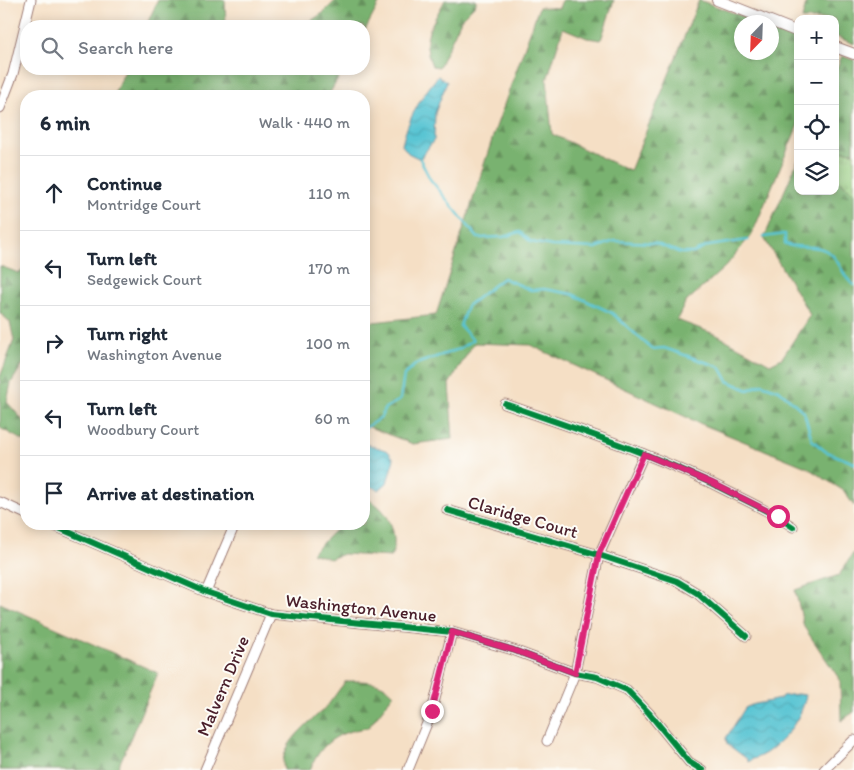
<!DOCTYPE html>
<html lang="en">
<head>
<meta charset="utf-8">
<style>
  body { margin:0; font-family:Itim,sans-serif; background:#f2f2f3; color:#1f2937 }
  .controls { position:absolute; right:15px; top:15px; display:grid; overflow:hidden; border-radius:10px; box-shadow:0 2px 12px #0003 }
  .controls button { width:45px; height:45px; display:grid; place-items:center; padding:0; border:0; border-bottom:1px solid #e0e1e3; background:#fff; color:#1f2937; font:25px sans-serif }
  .compass { position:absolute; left:734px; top:15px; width:45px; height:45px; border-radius:50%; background:#fff; box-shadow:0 2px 12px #0003; rotate:203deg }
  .stop { position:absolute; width:15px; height:15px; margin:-11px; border:4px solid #db2777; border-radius:50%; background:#fff }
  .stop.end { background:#db2777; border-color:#fff; box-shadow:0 1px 5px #0008 }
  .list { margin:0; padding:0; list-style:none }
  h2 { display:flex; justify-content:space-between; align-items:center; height:65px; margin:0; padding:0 20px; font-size:21px }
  h2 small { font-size:16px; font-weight:400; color:#747a83 }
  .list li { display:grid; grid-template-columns:32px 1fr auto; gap:15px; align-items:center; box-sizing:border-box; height:75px; padding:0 20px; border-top:1px solid #e0e1e3 }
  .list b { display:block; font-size:19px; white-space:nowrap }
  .list p { margin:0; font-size:16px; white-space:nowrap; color:#747a83 }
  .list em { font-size:16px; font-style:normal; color:#747a83 }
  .icon { flex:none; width:28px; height:28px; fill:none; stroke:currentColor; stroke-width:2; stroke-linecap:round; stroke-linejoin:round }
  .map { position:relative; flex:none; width:854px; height:770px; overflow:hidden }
  .search { position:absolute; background:#fff; box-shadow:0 2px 12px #0003; left:20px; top:20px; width:350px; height:55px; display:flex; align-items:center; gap:12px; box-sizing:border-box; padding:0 18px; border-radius:20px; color:#747a83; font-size:19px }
  .panel { position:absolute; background:#fff; box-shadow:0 2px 12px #0003; left:20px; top:90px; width:350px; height:440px; border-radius:20px }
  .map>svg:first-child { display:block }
  .grass { fill:url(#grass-tufts); stroke:#707756 }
  .forest { fill:url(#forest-firs); stroke:#62684e }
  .water { fill:url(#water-waves); stroke:#51727f }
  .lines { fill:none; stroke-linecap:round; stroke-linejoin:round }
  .stream { stroke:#58c4d3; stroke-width:2.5 }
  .minor-casing { stroke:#a07f78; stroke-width:11 }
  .tertiary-casing { stroke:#a07f78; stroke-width:12 }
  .minor { stroke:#fff; stroke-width:9 }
  .tertiary { stroke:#fff; stroke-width:10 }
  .cycleway-casing { stroke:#fdfcf7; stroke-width:9 }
  .cycleway { stroke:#00873e; stroke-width:6 }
  .route { stroke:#db2777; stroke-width:6 }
  .labels { text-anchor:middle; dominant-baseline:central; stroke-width:4; stroke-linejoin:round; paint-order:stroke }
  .street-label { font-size:18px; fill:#4a1f2b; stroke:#fdfcf7 }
</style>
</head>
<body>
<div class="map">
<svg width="854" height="770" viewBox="0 0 854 770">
  <defs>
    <pattern id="grass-tufts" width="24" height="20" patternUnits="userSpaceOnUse" patternTransform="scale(1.25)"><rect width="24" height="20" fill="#97cf82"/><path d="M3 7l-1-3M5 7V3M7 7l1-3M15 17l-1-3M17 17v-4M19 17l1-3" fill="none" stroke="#84b170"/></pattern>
    <pattern id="forest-firs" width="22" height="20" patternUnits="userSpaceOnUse" patternTransform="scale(1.25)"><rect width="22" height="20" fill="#79b270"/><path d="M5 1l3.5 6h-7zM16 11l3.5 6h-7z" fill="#65905c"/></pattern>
    <pattern id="water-waves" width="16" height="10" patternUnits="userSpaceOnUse" patternTransform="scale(1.25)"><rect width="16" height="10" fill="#58c4d3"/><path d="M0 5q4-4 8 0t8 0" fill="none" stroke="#4ea8b5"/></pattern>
  </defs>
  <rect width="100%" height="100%" fill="#fdfcf7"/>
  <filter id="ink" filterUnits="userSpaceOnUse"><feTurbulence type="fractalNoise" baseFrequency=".02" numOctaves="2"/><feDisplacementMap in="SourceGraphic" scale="10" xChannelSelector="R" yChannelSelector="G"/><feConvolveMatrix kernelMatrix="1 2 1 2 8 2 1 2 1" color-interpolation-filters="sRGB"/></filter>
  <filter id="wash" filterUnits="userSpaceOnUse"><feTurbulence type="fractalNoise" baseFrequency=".0096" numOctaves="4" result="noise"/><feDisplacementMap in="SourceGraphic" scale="20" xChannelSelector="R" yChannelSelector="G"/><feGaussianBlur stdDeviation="1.12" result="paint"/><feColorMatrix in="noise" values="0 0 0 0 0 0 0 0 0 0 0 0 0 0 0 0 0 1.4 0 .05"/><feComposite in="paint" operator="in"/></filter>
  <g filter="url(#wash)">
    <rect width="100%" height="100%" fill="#f5dfc5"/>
    <polygon class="grass" points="835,150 854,152 854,193 835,177"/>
    <g class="forest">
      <polygon points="158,0 225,0 226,26 146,26"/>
      <polygon points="336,0 381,0 364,32 364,26 303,26 323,13"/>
      <path d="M 445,0 L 476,0 L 476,4 L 462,18 L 439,67 L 432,66 C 420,36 431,27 445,0 Z"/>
      <polygon points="562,0 614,0 601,40 587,38 563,28 547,80 552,134 630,171 699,0 758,22 742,22 742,52 772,52 772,28 798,38 798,125 752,234 726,266 685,303 677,320 717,335 770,364 782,358 810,315 764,238 798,160 798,191 835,191 835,177 854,193 854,506 844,491 806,467 699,423 530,345 474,343 449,384 453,439 413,444 364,425 364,323 436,315 496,127 539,7 559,8"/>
      <polygon points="807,0 854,0 854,44 835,36 835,19 802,19"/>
      <polygon points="842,56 854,60 854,152 835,150 835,72"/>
      <polygon points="126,69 344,69 328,96 113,96"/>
      <polygon points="0,266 19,273 26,268 26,359 11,383 7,402 26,424 24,441 0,428 0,377 14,340 10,322 0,313"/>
      <path d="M 369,500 C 389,509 400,537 391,557 L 343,554 L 330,559 L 312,553 L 341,524 L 364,524 L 364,505 Z"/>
      <polygon points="854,552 854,712 841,721 840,680 804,627 795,590 839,575"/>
      <polygon points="0,603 158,673 117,770 0,770"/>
      <path d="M 346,681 C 364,681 381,680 394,694 L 368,728 C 339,731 321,742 310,770 L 284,770 C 277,746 309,723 324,709 C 332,701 338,690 346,681 Z"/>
    </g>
    <g class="water">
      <path d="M 438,76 L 447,82 L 435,113 L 434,140 L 420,159 L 408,153 L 402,145 C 408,118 421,97 438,76 Z"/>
      <polygon points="364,443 388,451 394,459 387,483 379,490 367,485 364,476"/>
      <path d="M 797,694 L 806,695 C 802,718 785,740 766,753 C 760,757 754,758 748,762 L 747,759 L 727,744 L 726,738 L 745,708 L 751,705 L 780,699 L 782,696 Z"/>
    </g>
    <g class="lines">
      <g class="stream">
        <polyline points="420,159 430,179 478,238 503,237 520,232 531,242 552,246 596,248 614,241 654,243 681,253 693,253 708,246 748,240"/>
        <path d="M 764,237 L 785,234 L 785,244 C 799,250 817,242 831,254 C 841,262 843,279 854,285"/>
        <polyline points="364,429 381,417 385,408 400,400 404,375 416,364 459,349 473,340 460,326 467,306 503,278 531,290 544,289 572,294 612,313 652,349 664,348 720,367 728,381 748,390 762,384 779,390 804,412 812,440 825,451 854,463"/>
      </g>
    </g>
  </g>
  <g filter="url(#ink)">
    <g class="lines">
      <g class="minor-casing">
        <g id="minor">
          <polyline points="0,108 13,74 31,0"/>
          <path d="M 505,404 C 582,431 660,456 733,494 C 754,504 774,514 793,527"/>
          <polyline points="0,502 26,514"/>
          <polyline points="447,510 599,555 677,581 697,593 746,636"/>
          <polyline points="50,524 206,592 271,614 452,632 513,650 575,673 597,677 627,690 649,713 689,762 702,770"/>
          <polyline points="206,592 235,524"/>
          <polyline points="547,741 575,673 599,555 644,454"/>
          <polyline points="205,770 271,614"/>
          <polyline points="408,770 432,711 452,632"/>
          <polyline points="824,770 854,740"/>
        </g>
      </g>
      <g class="tertiary-casing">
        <g id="tertiary">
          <polyline points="717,0 798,32"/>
          <polyline points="835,47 854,54"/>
        </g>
      </g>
      <use href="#minor" class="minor"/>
      <use href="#tertiary" class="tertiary"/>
      <g class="cycleway-casing">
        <g id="cycleway">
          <path d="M 505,404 C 582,431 660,456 733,494 C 754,504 774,514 793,527"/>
          <polyline points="447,510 599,555 677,581 697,593 746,636"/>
          <polyline points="50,524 206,592 271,614 452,632 513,650 575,673 597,677 627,690 649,713 689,762 702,770"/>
        </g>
      </g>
      <use href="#cycleway" class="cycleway"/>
    </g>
  </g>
  <g class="lines" filter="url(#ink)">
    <polyline class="route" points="432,711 452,632 513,650 575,673 599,554 644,454 712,483 778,516"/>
  </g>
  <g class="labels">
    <g class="street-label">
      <text transform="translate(523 517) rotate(16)">Claridge Court</text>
      <text transform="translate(361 608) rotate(6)">Washington Avenue</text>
      <text transform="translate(223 686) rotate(-67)">Malvern Drive</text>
    </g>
  </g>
</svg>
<div class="controls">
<button>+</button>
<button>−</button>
<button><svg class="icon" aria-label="locate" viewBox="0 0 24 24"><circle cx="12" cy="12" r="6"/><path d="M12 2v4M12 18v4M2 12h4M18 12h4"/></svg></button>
<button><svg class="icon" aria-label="layers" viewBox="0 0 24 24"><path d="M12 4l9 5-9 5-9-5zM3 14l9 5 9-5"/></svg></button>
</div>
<svg class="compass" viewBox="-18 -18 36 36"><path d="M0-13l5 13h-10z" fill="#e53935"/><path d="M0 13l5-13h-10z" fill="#747a83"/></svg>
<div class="stop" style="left:778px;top:516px"></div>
<div class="stop end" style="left:432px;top:711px"></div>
<div class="search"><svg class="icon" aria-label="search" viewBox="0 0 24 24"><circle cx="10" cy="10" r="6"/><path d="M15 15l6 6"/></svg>Search here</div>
<section class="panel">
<h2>6 min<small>Walk · 440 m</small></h2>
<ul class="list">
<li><svg class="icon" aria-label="ahead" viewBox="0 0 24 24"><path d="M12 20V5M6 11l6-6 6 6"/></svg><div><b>Continue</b><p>Montridge Court</p></div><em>110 m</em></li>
<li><svg class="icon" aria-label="left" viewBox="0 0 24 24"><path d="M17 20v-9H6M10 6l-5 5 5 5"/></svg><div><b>Turn left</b><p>Sedgewick Court</p></div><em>170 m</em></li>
<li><svg class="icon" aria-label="right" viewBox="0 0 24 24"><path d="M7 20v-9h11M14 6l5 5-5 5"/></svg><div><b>Turn right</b><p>Washington Avenue</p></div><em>100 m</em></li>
<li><svg class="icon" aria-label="left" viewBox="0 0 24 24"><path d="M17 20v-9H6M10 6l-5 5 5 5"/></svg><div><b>Turn left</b><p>Woodbury Court</p></div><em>60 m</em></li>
<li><svg class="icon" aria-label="arrive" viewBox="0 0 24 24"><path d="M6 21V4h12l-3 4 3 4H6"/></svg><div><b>Arrive at destination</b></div></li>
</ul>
</section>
</div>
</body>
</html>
